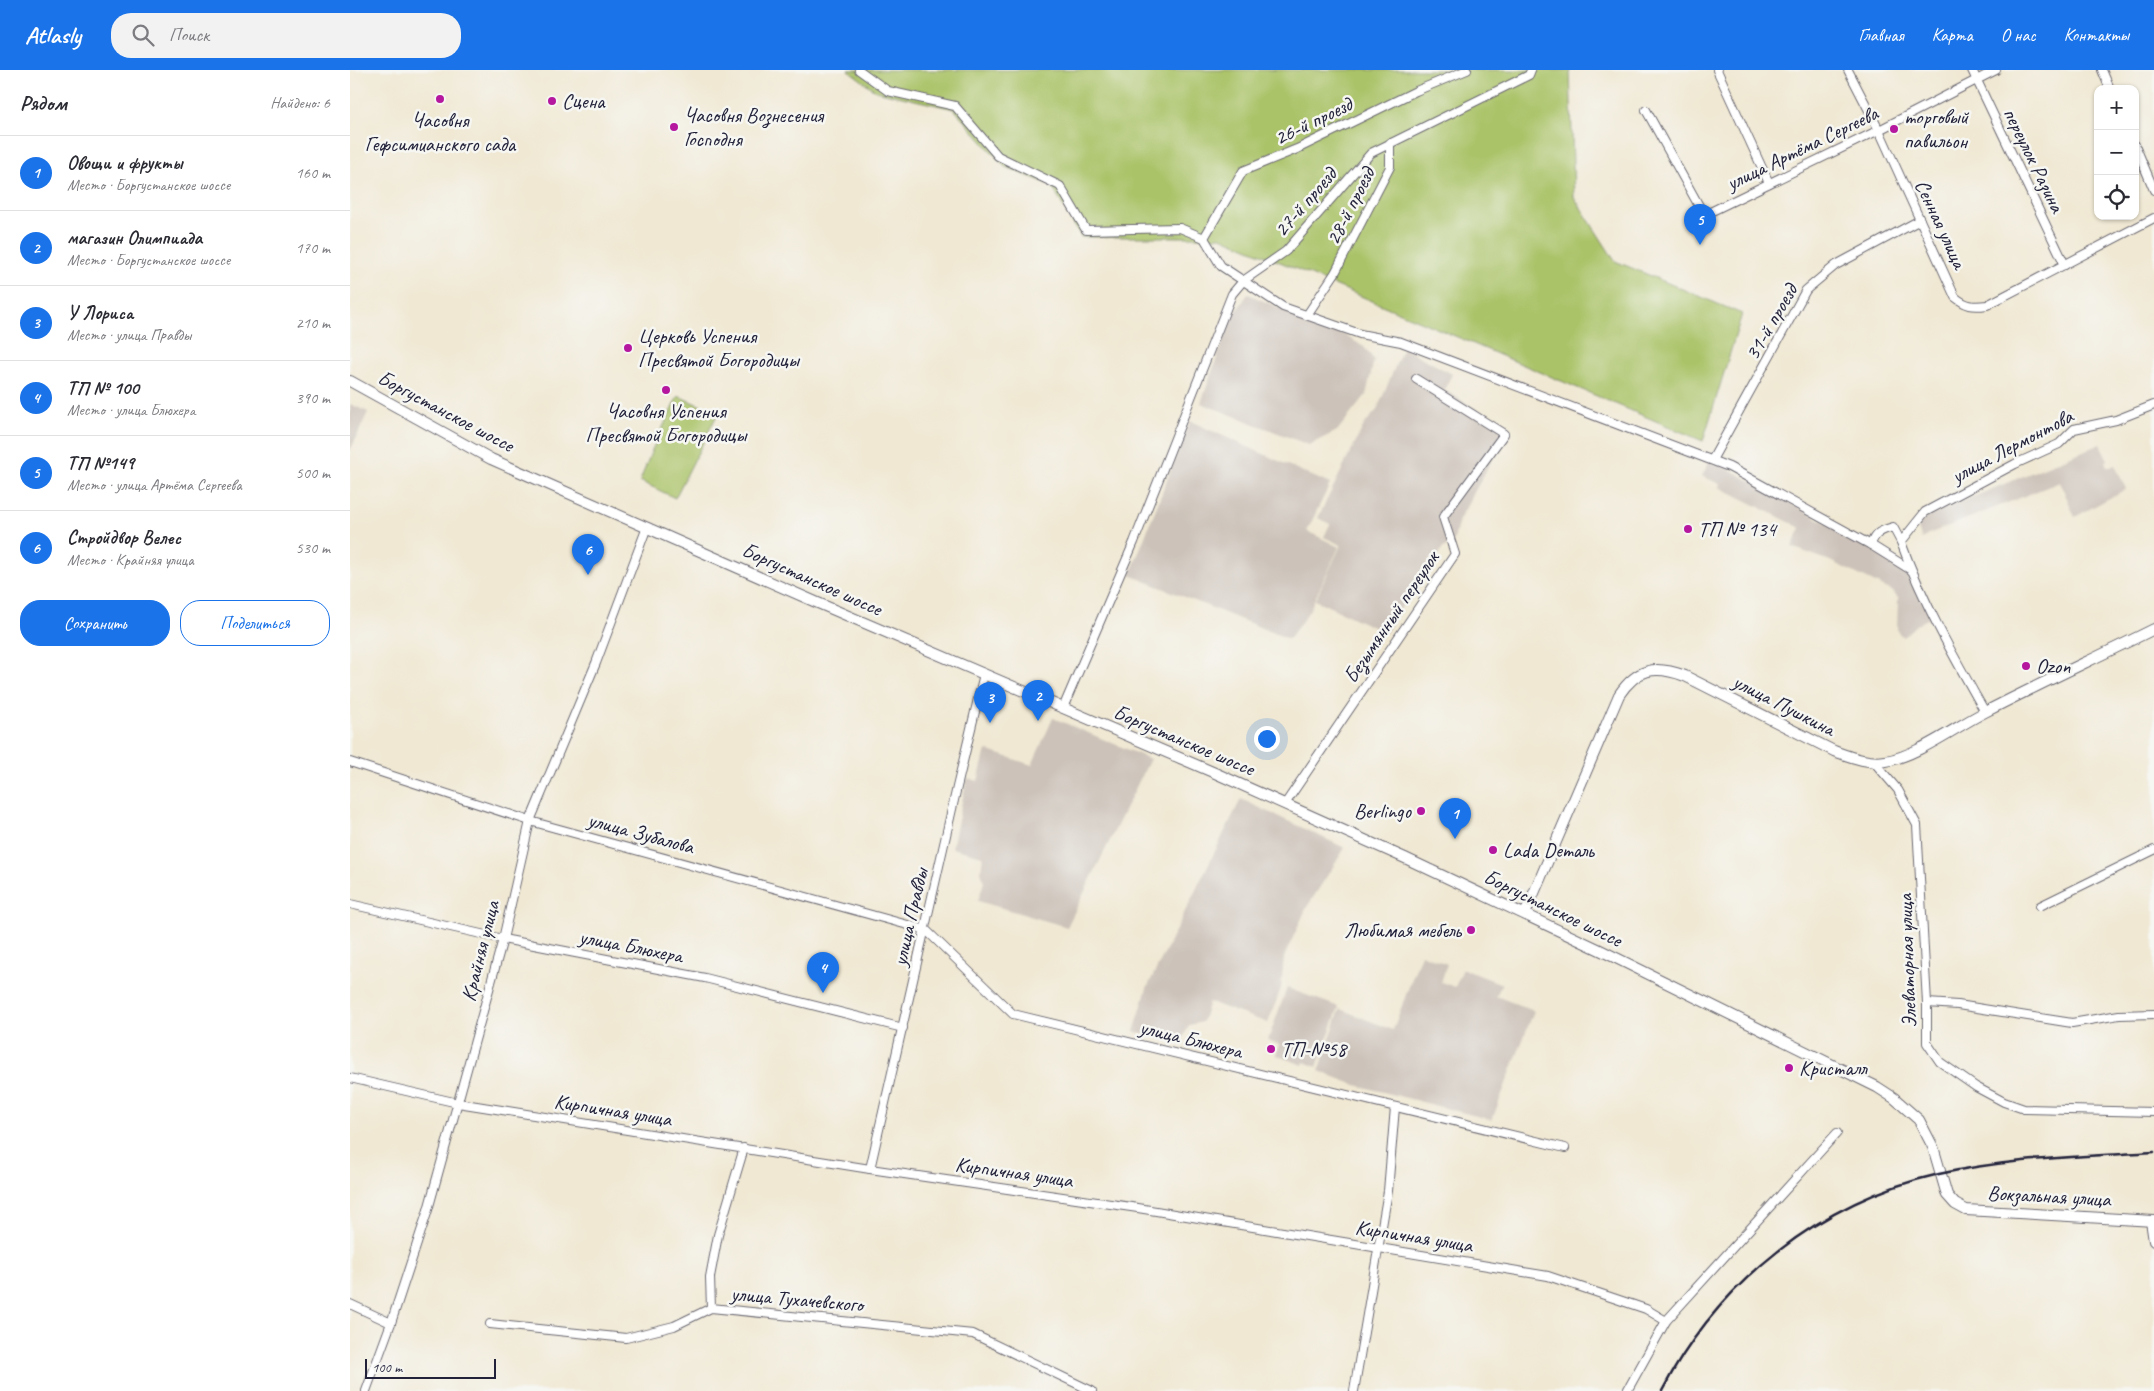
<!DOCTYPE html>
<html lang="ru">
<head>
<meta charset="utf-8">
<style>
  body { margin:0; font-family:Caveat,sans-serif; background:#f2f2f3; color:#2b2b33 }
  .controls { position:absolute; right:15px; top:15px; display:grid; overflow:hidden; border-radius:10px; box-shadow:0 1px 4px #0004 }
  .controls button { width:45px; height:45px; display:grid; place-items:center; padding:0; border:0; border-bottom:1px solid #e1e1e2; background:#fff; color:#2b2b33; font:25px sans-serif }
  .scale { position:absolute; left:15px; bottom:12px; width:131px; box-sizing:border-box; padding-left:5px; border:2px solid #22223b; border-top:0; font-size:14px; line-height:18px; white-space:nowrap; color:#22223b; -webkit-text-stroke:4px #f6f6f2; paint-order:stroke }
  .you { position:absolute; left:916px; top:668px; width:18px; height:18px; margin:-12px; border:4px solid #fff; border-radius:50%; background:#1a73e8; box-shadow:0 0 0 8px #1a73e833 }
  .badge { display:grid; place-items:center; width:32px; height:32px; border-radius:50%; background:#1a73e8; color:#fff; font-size:16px; font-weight:700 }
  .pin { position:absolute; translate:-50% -41px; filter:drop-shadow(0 1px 2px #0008) }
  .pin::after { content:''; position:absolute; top:26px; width:18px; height:15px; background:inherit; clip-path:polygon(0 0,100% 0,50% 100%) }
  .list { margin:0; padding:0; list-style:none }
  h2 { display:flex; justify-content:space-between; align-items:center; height:65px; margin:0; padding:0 20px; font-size:21px }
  h2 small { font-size:16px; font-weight:400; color:#7c7c81 }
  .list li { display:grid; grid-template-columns:32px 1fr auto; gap:15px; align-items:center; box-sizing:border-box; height:75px; padding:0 20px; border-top:1px solid #e1e1e2 }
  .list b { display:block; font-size:19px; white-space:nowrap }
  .list p { margin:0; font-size:16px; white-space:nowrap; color:#7c7c81 }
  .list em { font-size:16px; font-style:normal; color:#7c7c81 }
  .actions { display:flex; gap:10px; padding:15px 20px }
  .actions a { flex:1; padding:11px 0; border:1px solid #1a73e8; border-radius:20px; text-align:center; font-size:18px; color:#1a73e8 }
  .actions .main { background:#1a73e8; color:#fff }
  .icon { flex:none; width:28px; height:28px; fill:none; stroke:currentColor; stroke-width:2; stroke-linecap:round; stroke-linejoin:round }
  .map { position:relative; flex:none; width:1804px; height:1321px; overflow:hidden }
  header { display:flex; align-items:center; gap:30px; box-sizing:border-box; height:70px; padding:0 25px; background:#1a73e8; color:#fff }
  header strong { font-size:24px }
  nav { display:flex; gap:28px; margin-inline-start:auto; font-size:18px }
  .search { width:350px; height:45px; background:#f2f2f3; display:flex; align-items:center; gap:12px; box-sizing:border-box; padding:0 18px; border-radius:20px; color:#7c7c81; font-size:19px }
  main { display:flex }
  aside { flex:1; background:#fff }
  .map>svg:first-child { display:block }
  .industrial { fill:#ccc2b9 }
  .green { fill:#aac368; stroke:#667252 }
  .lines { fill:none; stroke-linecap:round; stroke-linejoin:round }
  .street-casing { stroke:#6a6770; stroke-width:10 }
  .secondary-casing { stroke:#6a6770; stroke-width:12 }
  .street { stroke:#fff; stroke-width:8 }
  .secondary { stroke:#fff; stroke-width:10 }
  .rail { stroke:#22223b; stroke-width:2.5 }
  .poi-dot { fill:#b5179e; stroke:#f6f6f2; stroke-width:2 }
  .labels { text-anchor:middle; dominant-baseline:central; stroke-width:5; stroke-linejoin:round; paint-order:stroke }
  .poi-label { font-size:21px; fill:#22223b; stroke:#f6f6f2; text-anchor:start }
  .street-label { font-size:21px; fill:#22223b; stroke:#f6f6f2 }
</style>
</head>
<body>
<header>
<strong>Atlasly</strong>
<div class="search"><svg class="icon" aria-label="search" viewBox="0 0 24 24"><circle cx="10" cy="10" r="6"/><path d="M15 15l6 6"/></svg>Поиск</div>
<nav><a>Главная</a><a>Карта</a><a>О нас</a><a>Контакты</a></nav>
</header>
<main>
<aside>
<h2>Рядом<small>Найдено: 6</small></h2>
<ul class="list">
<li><span class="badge">1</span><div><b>Овощи и фрукты</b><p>Место · Боргустанское шоссе</p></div><em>160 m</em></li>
<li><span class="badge">2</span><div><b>магазин Олимпиада</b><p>Место · Боргустанское шоссе</p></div><em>170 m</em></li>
<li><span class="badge">3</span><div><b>У Лориса</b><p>Место · улица Правды</p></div><em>210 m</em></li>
<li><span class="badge">4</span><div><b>ТП № 100</b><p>Место · улица Блюхера</p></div><em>390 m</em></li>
<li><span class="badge">5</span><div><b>ТП №149</b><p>Место · улица Артёма Сергеева</p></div><em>500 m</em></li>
<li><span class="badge">6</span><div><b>Стройдвор Велес</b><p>Место · Крайняя улица</p></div><em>530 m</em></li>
</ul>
<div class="actions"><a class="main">Сохранить</a><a>Поделиться</a></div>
</aside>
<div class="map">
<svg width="1804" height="1321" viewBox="0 0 1804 1321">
  <rect width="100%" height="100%" fill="#f6f6f2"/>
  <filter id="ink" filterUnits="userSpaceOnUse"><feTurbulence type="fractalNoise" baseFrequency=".02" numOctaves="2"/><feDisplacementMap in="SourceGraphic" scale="10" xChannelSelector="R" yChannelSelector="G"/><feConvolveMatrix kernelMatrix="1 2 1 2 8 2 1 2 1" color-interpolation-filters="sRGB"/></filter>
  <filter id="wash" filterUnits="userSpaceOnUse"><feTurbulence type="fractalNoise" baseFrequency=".0096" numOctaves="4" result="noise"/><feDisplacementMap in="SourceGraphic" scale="20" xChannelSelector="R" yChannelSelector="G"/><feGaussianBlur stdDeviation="1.12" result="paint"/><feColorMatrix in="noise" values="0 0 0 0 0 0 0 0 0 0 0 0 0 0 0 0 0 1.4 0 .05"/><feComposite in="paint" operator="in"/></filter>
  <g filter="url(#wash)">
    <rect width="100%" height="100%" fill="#f0e8d3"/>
    <g class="industrial">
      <polygon points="898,224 947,246 990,262 1014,277 1024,290 1016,325 987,361 959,375 851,333 880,251"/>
      <polygon points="1053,278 1102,304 1094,320 1150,353 1150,375 1109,450 1104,470 1091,480 1086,490 1081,488 1036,563 965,530 991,475 974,467 980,454 968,448 1014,355 1027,340"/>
      <polygon points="0,334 18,342 0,381"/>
      <polygon points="840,351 980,414 957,461 989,477 959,541 939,569 780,505"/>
      <polygon points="1750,374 1758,390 1755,391 1757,397 1765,395 1776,419 1725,447 1710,412 1576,465 1576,467 1572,469 1567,456 1578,446"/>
      <polygon points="1359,392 1379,399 1514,474 1555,503 1581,547 1566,555 1553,567 1547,561 1548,528 1542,521 1480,491 1442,477 1451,458 1369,417 1370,414 1352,406"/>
      <polygon points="703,648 800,689 717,857 628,831 634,812 631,801 633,786 602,778 617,708 628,711 636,680 682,695"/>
      <polygon points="891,729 995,778 957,837 934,887 931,918 918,953 859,932 852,952 839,955 832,970 784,962 797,918"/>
      <polygon points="1071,884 1097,894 1091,912 1105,917 1113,899 1152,914 1146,926 1184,941 1142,1050 1006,1015 969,1001 990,939 1043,960"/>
      <polygon points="937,918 989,937 967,997 954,992 953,995 926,985 930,975 918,970"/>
    </g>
    <g class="green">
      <polygon points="498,0 1220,0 1224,127 1265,191 1392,244 1353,371 871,167 731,167 701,115 655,97 604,39 526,21"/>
      <polygon points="328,326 368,343 325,428 290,411 302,380"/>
    </g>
  </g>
  <g filter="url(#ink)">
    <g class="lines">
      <g class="street-casing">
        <g id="street">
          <polyline points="509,0 538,21 605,36 648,86 710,116 736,160 830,158 854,168 871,196 933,237 1010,264 1051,272 1379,397 1521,475 1561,500"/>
          <polyline points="1367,0 1419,113"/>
          <path d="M 1498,0 L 1529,60 L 1605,227 C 1616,236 1623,237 1637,235 L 1804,148"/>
          <polyline points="1622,0 1715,195"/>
          <polyline points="1752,0 1760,19"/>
          <polyline points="1296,40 1354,145 1529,60 1646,0"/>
          <polyline points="1785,75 1804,120"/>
          <polyline points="854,168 893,101 947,79 1066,21 1117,0"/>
          <polyline points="957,245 985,203 1040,97 1040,73"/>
          <polyline points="1362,390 1456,220 1486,195 1570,150"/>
          <path d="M 1521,475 C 1524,463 1532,460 1543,457 L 1551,472"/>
          <polyline points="713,638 784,472 882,224 893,211 936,181 1021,83 1179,5 1181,0"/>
          <path d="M 1635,642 C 1604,587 1572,531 1551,472 L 1575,442 L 1665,394 L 1709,374 L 1724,359 L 1766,350 L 1804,335"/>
          <polyline points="0,692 180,751 576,860 663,944 1215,1078"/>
          <polyline points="1524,692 1548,720 1567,755 1577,933 1577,973 1590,992 1626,1017 1654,1032 1674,1039 1804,1042"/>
          <polyline points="935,734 1105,484 1093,447 1154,364 1066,309"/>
          <polyline points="0,834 153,869 355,908 553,958"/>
          <polyline points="1690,836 1804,780"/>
          <polyline points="1577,933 1608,935 1722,953 1769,945 1804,944"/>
          <polyline points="0,1008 108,1033 520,1099 788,1138 1198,1206 1296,1239 1316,1251"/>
          <polyline points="520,1099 607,717 634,604"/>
          <polyline points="0,1234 41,1253"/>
          <polyline points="361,1238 360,1207 368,1165 394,1078"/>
          <polyline points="140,1254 276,1268 324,1256 361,1238 623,1264 742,1321"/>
          <polyline points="16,1321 41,1253 78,1140 153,869 180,751 246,593 297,457"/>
          <polyline points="1004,1321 1038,1121 1045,1037"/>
          <polyline points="1277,1321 1316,1251 1487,1063"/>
        </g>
      </g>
      <g class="secondary-casing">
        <g id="secondary">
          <polyline points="0,311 141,389 468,533 865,703 1055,788 1250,880 1527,1017 1544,1028 1569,1050 1583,1077 1597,1125 1605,1134 1616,1140 1804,1151"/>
          <path d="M 1175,844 L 1269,625 C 1287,598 1305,595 1335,606 L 1484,681 C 1501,687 1518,694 1536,691 C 1567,686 1607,656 1635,642 C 1691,613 1748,587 1804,559"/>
          <polyline points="1801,1151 1804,1171"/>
        </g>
      </g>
      <use href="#street" class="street"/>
      <use href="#secondary" class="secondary"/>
      <path class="rail" d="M 1312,1321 C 1368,1213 1470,1131 1589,1104 C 1659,1088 1733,1087 1804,1082"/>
    </g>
  </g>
  <g class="poi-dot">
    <circle cx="90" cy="29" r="5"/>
    <circle cx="202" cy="31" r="5"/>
    <circle cx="324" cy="57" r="5"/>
    <circle cx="1544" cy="59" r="5"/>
    <circle cx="278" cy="278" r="5"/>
    <circle cx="316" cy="320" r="5"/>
    <circle cx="1338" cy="459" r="5"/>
    <circle cx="1676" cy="596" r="5"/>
    <circle cx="1071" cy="741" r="5"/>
    <circle cx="1143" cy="780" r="5"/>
    <circle cx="1121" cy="860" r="5"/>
    <circle cx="921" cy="979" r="5"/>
    <circle cx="1439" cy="998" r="5"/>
  </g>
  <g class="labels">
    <g class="poi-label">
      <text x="212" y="31">Сцена</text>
      <text x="334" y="45">Часовня Вознесения<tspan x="334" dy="24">Господня</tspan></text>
      <text x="1554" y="47">торговый<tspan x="1554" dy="24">павильон</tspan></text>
      <text x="90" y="50" text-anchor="middle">Часовня<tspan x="90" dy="24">Гефсимианского сада</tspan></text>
      <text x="288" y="266">Церковь Успения<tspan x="288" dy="24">Пресвятой Богородицы</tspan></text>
      <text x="316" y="341" text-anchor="middle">Часовня Успения<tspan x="316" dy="24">Пресвятой Богородицы</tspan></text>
      <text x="1348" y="459">ТП № 134</text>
      <text x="1686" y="596">Ozon</text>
      <text x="1061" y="741" text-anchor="end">Berlingo</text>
      <text x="1153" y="780">Lada Dеталь</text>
      <text x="1111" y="860" text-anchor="end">Любимая мебель</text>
      <text x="931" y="979">ТП-№58</text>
      <text x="1449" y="998">Кристалл</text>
    </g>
    <g class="street-label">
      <text transform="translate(963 51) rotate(-26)">26-й проезд</text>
      <text transform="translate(1452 78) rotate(-26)">улица Артёма Сергеева</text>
      <text transform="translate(1684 90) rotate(64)">переулок Разина</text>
      <text transform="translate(955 132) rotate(-49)">27-й проезд</text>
      <text transform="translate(1000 136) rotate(-63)">28-й проезд</text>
      <text transform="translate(1591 154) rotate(65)">Сенная улица</text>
      <text transform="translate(1421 252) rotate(-60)">31-й проезд</text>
      <text transform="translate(96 341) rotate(28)">Боргустанское шоссе</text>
      <text transform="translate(1662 376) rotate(-28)">улица Лермонтова</text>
      <text transform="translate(462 509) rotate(24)">Боргустанское шоссе</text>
      <text transform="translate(1041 547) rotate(-56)">Безымянный переулок</text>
      <text transform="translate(1434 635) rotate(27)">улица Пушкина</text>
      <text transform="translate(834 670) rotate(23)">Боргустанское шоссе</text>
      <text transform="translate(291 763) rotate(15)">улица Зубалова</text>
      <text transform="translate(1203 838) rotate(26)">Боргустанское шоссе</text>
      <text transform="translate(560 847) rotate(-77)">улица Правды</text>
      <text transform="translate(281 876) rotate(11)">улица Блюхера</text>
      <text transform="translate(130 881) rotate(-76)">Крайняя улица</text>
      <text transform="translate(1557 891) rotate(-92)">Элеваторная улица</text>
      <text transform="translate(841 969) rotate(14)">улица Блюхера</text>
      <text transform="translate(263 1040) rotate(9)">Кирпичная улица</text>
      <text transform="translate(664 1102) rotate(8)">Кирпичная улица</text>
      <text transform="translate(1699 1126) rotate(3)">Вокзальная улица</text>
      <text transform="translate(1064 1166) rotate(9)">Кирпичная улица</text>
      <text transform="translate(447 1229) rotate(5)">улица Тухачевского</text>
    </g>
  </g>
</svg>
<div class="controls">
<button>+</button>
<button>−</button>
<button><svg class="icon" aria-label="locate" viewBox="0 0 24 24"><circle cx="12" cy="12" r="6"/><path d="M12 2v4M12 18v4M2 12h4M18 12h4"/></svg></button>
</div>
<div class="scale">100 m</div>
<div class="you"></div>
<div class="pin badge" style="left:1105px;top:769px">1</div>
<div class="pin badge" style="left:688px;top:651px">2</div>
<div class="pin badge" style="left:640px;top:653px">3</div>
<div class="pin badge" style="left:473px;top:923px">4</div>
<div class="pin badge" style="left:1350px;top:175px">5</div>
<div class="pin badge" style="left:238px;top:505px">6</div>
</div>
</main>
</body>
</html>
